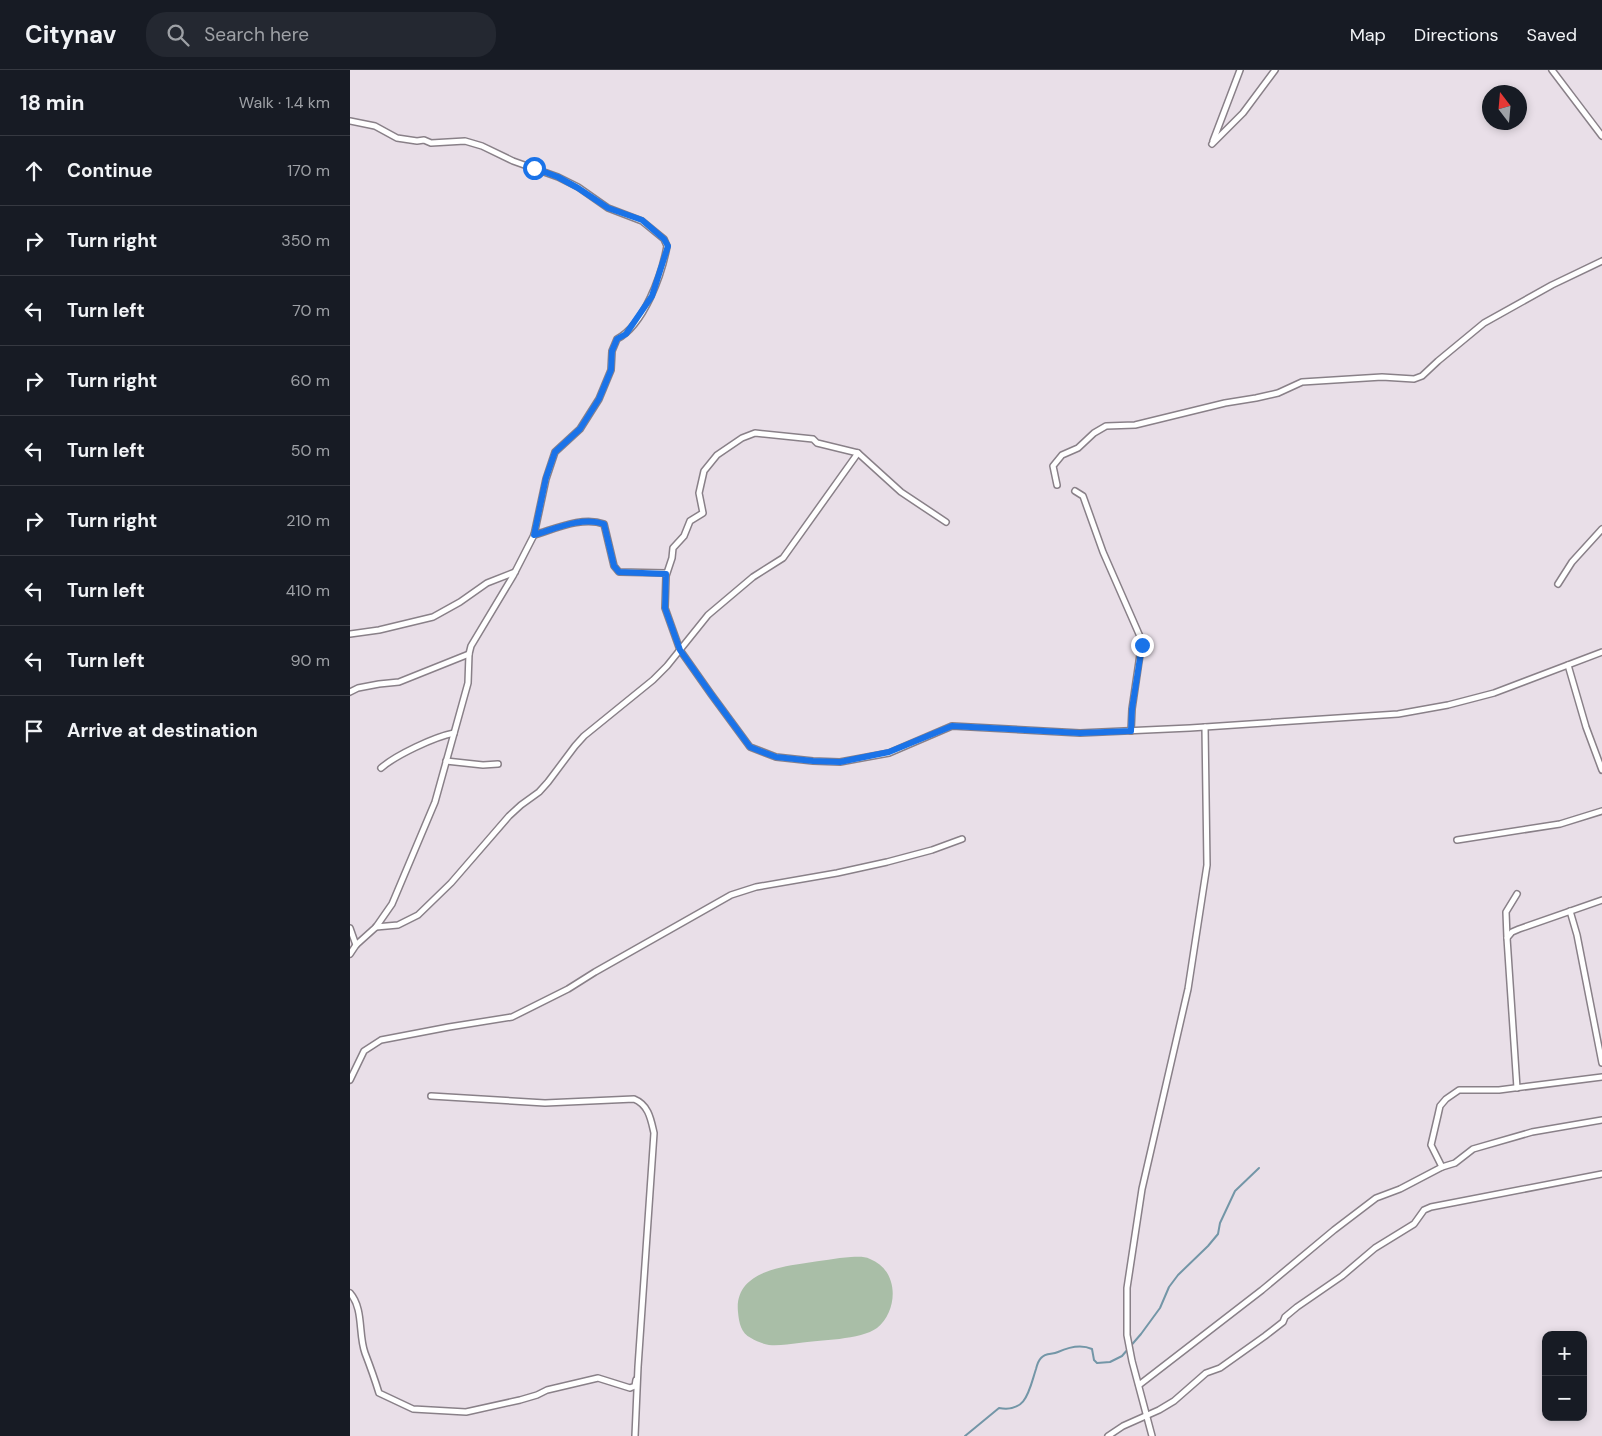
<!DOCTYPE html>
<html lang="en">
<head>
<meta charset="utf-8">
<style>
  body { margin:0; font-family:"DM Sans",sans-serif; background:#242831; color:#f1f3f6 }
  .controls { position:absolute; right:15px; bottom:15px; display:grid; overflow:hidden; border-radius:10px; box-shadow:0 2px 8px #0003 }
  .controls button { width:45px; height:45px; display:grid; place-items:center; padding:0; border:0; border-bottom:1px solid #363941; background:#171b24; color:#f1f3f6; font:25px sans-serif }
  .compass { position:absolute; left:1132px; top:15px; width:45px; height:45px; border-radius:50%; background:#171b24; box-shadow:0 2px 8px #0003; rotate:344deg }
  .stop { position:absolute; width:15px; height:15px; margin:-11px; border:4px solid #1a73e8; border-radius:50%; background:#fff }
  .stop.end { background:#1a73e8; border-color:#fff; box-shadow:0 1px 5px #0008 }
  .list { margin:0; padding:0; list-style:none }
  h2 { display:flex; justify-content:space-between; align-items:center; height:65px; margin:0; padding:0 20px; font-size:21px }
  h2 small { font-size:16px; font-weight:400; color:#9ea1a6 }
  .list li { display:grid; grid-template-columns:32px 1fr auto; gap:15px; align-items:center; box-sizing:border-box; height:70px; padding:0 20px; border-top:1px solid #363941 }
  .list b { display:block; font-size:19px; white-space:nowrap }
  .list em { font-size:16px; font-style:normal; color:#9ea1a6 }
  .icon { flex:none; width:28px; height:28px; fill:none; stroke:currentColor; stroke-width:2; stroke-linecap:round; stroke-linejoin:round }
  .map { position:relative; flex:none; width:1252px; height:1366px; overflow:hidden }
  header { display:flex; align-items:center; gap:30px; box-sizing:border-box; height:70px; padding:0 25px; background:#171b24; border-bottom:1px solid #363941 }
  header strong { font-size:24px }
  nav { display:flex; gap:28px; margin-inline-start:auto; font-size:18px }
  .search { width:350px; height:45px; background:#242831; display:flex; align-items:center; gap:12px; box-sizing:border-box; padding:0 18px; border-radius:20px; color:#9ea1a6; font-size:19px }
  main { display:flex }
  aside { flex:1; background:#171b24 }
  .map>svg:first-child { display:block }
  .green { fill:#a9bea7 }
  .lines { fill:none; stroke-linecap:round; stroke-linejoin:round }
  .stream { stroke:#7396a7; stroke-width:2 }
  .street-casing { stroke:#898088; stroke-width:8 }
  .street { stroke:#fff; stroke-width:5 }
  .route { stroke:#1a73e8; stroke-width:6 }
</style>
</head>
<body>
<header>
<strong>Citynav</strong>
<div class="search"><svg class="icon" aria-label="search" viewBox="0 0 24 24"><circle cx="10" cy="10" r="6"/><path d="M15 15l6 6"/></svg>Search here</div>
<nav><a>Map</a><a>Directions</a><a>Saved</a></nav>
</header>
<main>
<aside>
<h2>18 min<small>Walk · 1.4 km</small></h2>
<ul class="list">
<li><svg class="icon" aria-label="ahead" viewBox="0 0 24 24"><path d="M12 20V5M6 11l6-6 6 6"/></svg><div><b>Continue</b></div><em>170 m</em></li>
<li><svg class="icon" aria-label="right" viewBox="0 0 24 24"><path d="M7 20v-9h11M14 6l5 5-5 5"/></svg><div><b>Turn right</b></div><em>350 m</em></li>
<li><svg class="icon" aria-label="left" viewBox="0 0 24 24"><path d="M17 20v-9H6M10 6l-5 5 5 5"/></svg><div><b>Turn left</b></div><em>70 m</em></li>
<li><svg class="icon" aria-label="right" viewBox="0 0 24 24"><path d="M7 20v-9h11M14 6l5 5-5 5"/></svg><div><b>Turn right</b></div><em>60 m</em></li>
<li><svg class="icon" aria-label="left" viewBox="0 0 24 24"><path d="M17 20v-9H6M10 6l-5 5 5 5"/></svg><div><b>Turn left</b></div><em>50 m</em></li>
<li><svg class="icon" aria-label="right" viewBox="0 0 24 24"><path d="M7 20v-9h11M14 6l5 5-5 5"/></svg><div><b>Turn right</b></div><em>210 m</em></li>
<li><svg class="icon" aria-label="left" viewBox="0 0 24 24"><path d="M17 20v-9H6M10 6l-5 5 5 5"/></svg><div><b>Turn left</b></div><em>410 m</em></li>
<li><svg class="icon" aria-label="left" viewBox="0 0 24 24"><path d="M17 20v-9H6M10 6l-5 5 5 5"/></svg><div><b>Turn left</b></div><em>90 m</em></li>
<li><svg class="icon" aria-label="arrive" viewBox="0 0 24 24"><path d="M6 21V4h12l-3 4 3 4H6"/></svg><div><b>Arrive at destination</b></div></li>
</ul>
</aside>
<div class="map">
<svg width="1252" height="1366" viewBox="0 0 1252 1366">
  <rect width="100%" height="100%" fill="#e9dfe8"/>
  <path class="green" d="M 501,1187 C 507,1187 514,1186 520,1189 C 549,1200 549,1240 527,1258 C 511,1270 469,1270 449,1273 C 439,1274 429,1276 419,1275 C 413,1274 406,1271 401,1268 C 391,1263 389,1253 388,1242 C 384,1204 427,1197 456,1193 C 471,1191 486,1188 501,1187 Z"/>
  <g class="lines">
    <path class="stream" d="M 615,1366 L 649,1338 C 677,1343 679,1320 686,1299 C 687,1295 688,1291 691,1288 C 696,1282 702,1285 708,1282 C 719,1277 731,1274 742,1279 L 744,1290 L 747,1293 L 760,1292 L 772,1286 L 791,1264 L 810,1238 L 819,1217 L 828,1205 L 858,1176 L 868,1164 L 870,1153 L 885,1121 L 909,1098"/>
    <g class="street-casing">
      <g id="street">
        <polyline points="1202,0 1252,66"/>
        <path d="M 0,51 L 25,56 L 47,68 L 67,71 L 74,70 L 81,73 L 115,71 L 132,76 L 163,91 L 208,107 L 228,117 L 258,138 L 292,151 L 314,169 L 317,176 C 312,204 294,255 267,269 L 262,281 L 261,300 L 249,329 L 230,359 L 205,382 L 196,409 L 184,465 L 163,506 L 121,576 L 119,584 L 118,613 L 85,732 L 42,834 L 26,857 L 6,875 L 0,884"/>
        <polyline points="863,71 890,0"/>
        <polyline points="862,74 893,43 925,0"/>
        <polyline points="707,415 703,396 712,385 728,378 744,363 756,356 785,355 875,333 906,328 928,323 952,312 1032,307 1064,309 1072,306 1088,291 1134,253 1202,215 1252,191"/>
        <polyline points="725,421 733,426 753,482 792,571 782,639 781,661"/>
        <polyline points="596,452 551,422 508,383 467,373 463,369 405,363 392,368 367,385 354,401 349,423 353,443 340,451 334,466 323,478 322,488 316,506 315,538 330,580 361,624 400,677 426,687 463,691 490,692 539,683 602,656 730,663 840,658 1048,644 1098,635 1144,623 1252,582"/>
        <path d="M 184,465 C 205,459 232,446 254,454 L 264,496 L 269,502 L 316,503"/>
        <polyline points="1208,514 1222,492 1252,459"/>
        <polyline points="0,564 29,560 83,547 110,532 137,513 165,502"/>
        <polyline points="1218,595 1236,657 1252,700"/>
        <polyline points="0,622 8,618 29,614 49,612 119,584"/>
        <polyline points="96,691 133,695 148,694"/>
        <path d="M 31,698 C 46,685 84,667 104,663"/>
        <polyline points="1107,770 1210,754 1252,741"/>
        <polyline points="1220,841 1227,865 1252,993"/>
        <polyline points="26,857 48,855 68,845 101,813 159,746 171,735 189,722 198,712 225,676 234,666 303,610 317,596 358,545 403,507 433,488 508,383"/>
        <polyline points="0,858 6,875"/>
        <polyline points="1157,868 1156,842 1167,824"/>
        <polyline points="0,1010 14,981 31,970 99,957 162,947 218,919 245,902 381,825 406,817 487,803 537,792 582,780 612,769"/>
        <polyline points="1167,1018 1157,868 1162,862 1169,859 1252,830"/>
        <path d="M 81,1026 L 195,1033 L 284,1029 C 299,1035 301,1050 304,1063 L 288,1297 L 285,1366"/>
        <polyline points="1092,1097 1081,1075 1088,1045 1090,1036 1096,1029 1109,1020 1149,1020 1252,1007"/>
        <path d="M 0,1223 C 14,1239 8,1264 15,1283 C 20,1296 25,1310 29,1323 L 63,1339 L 116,1342 L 170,1330 L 187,1325 L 197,1320 L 248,1308 L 280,1318 L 285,1316 L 286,1310"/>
        <polyline points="789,1315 912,1220 984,1160 1026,1128 1050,1119 1092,1097 1105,1093 1123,1079 1182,1062 1252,1050"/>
        <polyline points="758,1366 773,1356 809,1340 824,1331 856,1303 870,1298 915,1266 933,1252 935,1247 947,1237 992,1206 1025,1178 1064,1154 1074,1140 1081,1137 1252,1104"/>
        <polyline points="802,1366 782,1291 777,1265 777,1218 792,1119 838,919 857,795 855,657"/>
      </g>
    </g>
    <use href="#street" class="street"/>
  </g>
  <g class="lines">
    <path class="route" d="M 184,98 L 208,107 L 228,118 L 258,138 L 292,150 L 314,169 L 318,176 L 302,226 L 276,264 L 267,269 L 262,281 L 261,300 L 249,329 L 230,359 L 205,382 L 196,408 L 184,465 C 205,459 232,446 254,454 L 264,496 L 269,502 L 316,504 L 315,538 L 330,580 L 361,624 L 400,677 L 410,681 L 426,687 L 463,691 L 490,692 L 539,682 L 602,656 L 730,663 L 781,661 L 782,639 L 792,575"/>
  </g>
</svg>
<div class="controls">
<button>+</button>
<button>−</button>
</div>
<svg class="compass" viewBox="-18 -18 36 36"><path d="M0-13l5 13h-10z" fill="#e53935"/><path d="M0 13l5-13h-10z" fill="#9ea1a6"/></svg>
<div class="stop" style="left:184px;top:98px"></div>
<div class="stop end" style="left:792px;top:575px"></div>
</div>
</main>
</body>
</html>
